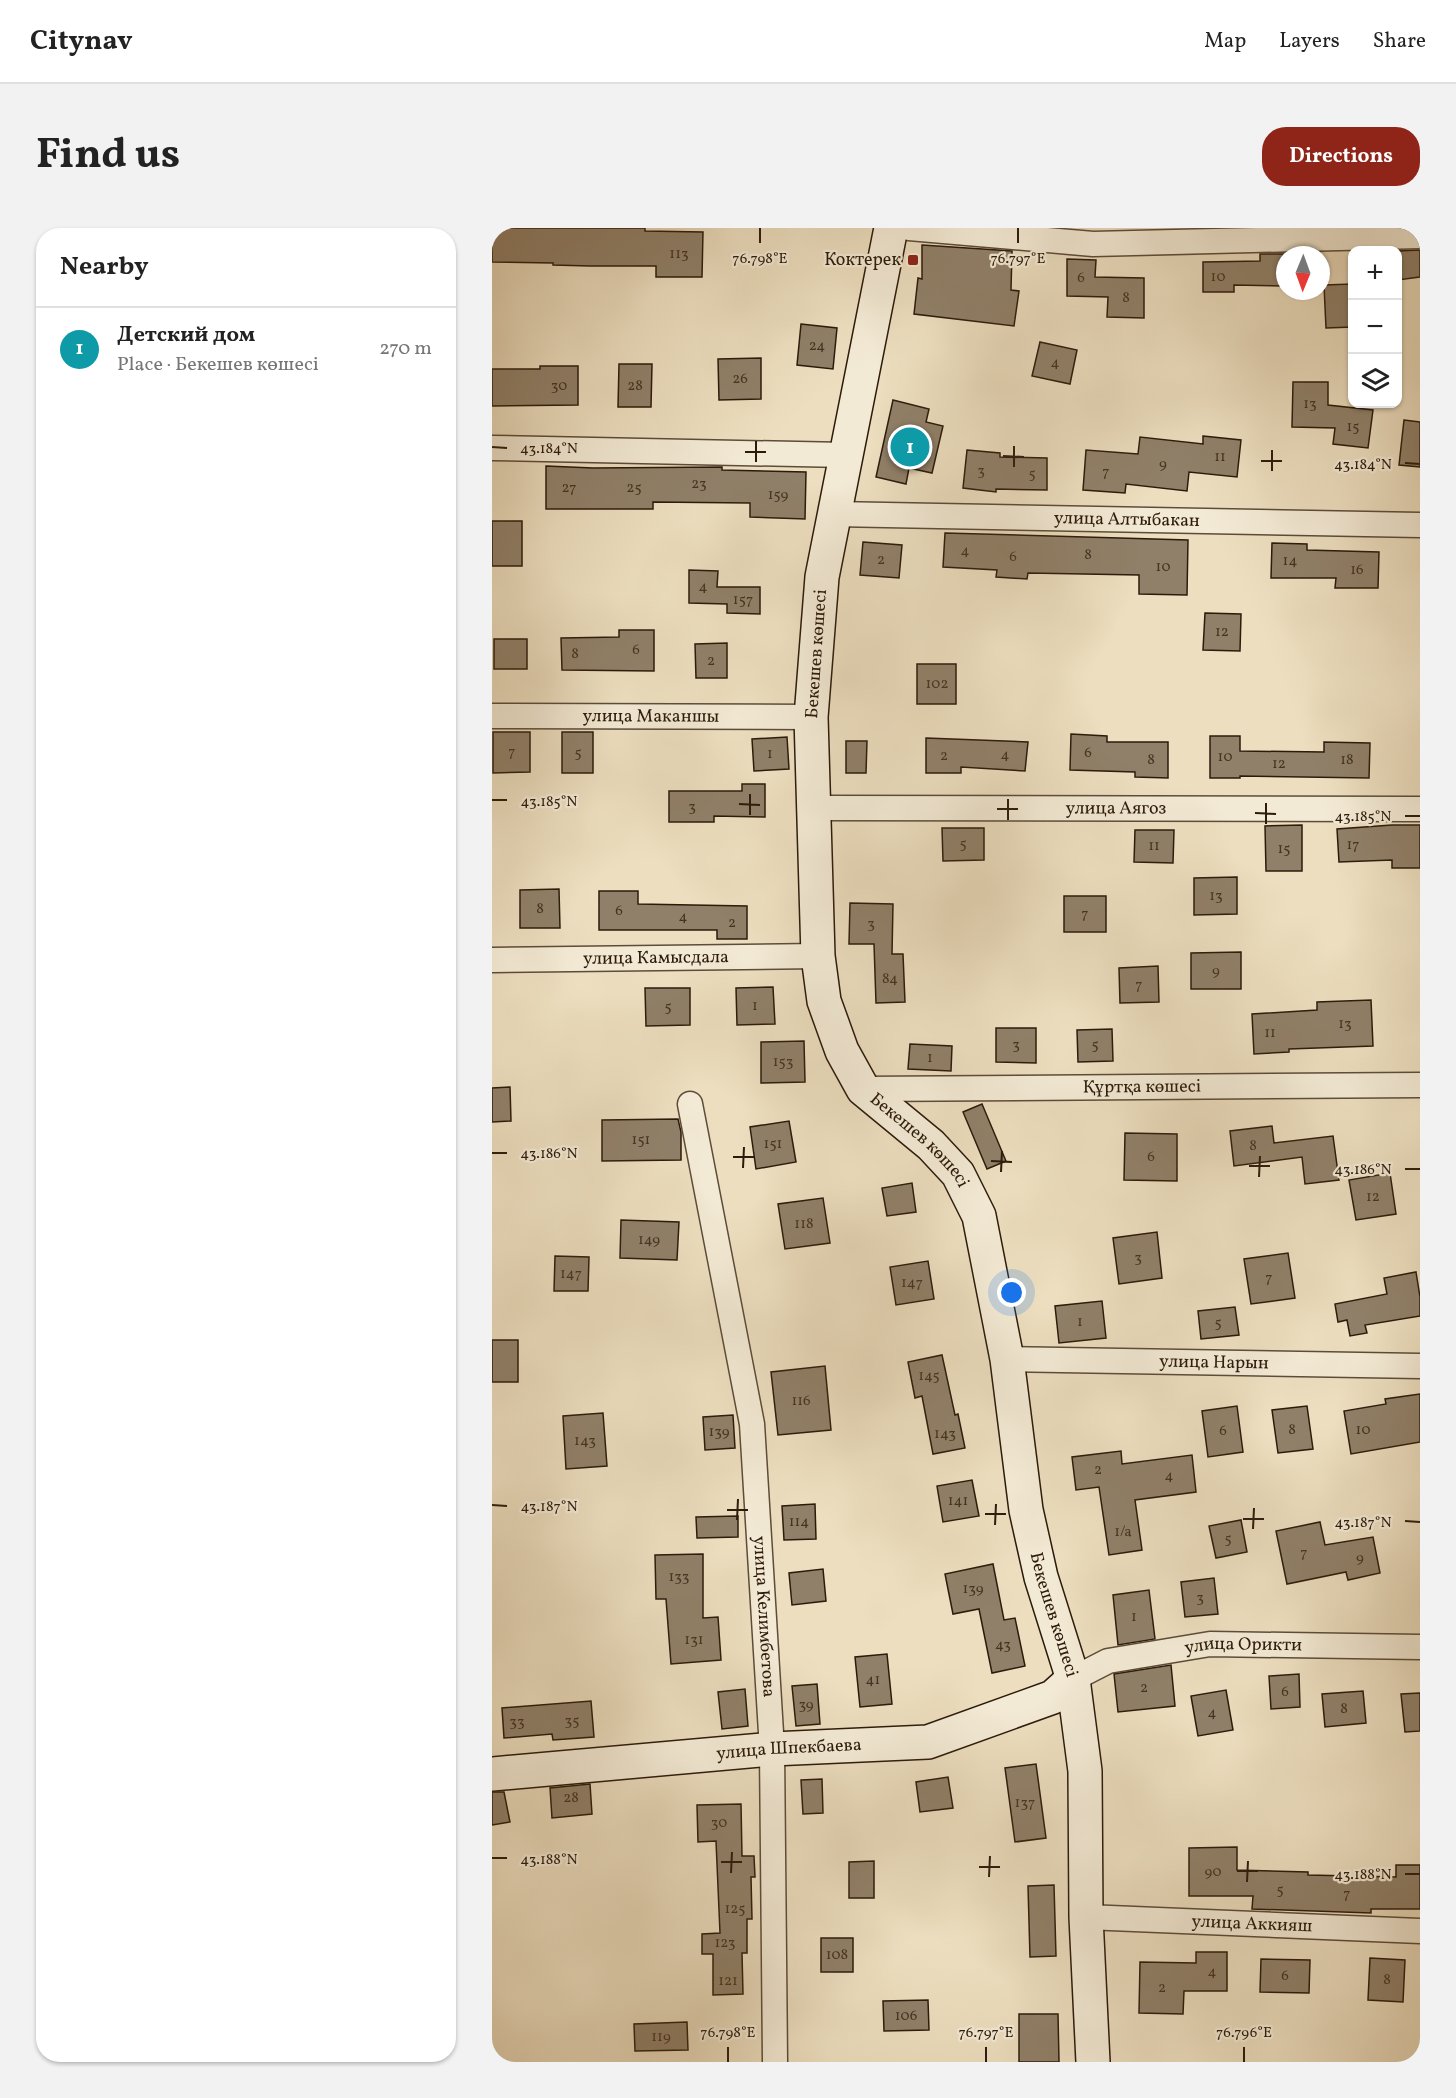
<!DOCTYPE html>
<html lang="en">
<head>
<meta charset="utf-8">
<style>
  body { margin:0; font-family:Vollkorn,serif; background:#f2f2f2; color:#222 }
  .controls { position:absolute; right:18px; top:18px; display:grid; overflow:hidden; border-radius:12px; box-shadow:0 2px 4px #0004 }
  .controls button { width:54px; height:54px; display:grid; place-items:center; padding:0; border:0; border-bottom:2px solid #e0e0e0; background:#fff; color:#222; font:30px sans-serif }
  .compass { position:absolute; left:784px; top:18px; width:54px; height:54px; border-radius:50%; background:#fff; box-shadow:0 2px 4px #0004; rotate:181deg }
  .you { position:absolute; left:520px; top:1065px; width:21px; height:21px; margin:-15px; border:4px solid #fff; border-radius:50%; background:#1a73e8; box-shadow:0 0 0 9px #1a73e833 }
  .badge { display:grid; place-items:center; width:39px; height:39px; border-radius:50%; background:#8f2418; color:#fff; font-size:20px; font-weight:700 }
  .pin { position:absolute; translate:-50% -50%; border:3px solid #fff; box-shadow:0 2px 6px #0006 }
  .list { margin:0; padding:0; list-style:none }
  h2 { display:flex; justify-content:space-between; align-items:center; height:78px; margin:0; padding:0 24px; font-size:26px }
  h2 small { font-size:20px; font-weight:400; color:#767676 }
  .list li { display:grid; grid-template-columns:39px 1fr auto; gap:18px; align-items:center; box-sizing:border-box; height:84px; padding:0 24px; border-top:2px solid #e0e0e0 }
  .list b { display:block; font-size:22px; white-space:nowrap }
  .list p { margin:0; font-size:20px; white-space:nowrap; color:#767676 }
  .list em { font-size:20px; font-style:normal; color:#767676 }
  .icon { flex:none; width:33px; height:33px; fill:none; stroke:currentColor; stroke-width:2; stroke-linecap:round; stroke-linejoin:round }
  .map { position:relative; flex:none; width:928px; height:1834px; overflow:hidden; border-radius:24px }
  header { display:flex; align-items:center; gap:36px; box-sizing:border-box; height:84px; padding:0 30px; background:#fff; border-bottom:2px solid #e0e0e0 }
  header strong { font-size:28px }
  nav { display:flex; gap:33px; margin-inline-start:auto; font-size:21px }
  .intro { display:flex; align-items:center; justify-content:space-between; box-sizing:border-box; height:144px; padding:0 36px }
  h1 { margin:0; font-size:42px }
  .button { padding:15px 27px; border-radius:24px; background:#8f2418; color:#fff; font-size:21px; font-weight:700 }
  main { display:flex; gap:36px; padding:0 36px }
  aside { flex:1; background:#fff; border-radius:24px; box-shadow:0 2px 4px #0004 }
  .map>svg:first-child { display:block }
  .building { fill:#908069; stroke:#2c1b0c; stroke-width:1.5 }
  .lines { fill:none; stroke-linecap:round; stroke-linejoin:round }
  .street-casing { stroke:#5c4c39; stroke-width:27 }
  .secondary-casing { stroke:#2c1b0c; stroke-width:36 }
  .street { stroke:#f3ead5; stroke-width:24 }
  .secondary { stroke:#f3ead5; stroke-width:33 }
  .ticks { fill:none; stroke:#2c1b0c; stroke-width:2 }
  .poi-dot { fill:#8f2418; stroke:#f3ead5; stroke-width:2 }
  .labels { text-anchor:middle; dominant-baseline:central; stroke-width:4.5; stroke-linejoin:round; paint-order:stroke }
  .number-label { font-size:15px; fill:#453423 }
  .poi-label { font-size:18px; fill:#2c1b0c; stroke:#f3ead5; text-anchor:end }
  .street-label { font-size:18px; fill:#2c1b0c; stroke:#f3ead5 }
  .ticks-label { font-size:15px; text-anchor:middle; fill:#2c1b0c; stroke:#f3ead5; stroke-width:4.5; stroke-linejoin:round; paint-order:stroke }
</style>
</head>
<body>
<header>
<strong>Citynav</strong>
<nav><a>Map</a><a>Layers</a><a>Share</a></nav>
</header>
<div class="intro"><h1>Find us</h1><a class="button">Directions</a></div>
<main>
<aside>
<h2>Nearby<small></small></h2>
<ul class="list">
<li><span class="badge" style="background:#0f9aa8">1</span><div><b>Детский дом</b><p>Place · Бекешев көшесі</p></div><em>270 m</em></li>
</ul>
</aside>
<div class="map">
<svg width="928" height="1834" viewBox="0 0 928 1834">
  <rect width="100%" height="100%" fill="#ecdebf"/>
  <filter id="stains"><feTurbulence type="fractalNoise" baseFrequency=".00333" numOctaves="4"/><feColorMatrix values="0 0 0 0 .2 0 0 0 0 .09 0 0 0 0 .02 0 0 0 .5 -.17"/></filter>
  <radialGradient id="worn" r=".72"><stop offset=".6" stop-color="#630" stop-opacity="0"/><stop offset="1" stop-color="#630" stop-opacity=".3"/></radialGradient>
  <g class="building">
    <polygon points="0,0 153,0 153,3 211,4 210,49 164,49 164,38 98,38 61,37 61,35 0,34"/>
    <polygon points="430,17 520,23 519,62 527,63 522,98 422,86 426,50 430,51"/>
    <polygon points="928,22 928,49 906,52 906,23"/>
    <polygon points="768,26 793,26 793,58 742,57 742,64 711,64 711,34 768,33"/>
    <polygon points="575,31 604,32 603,49 652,50 652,90 615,89 616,69 575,68"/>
    <polygon points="861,56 861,99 834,100 832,57"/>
    <polygon points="309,96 345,100 341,141 305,137"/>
    <polygon points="548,114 585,122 578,156 540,148"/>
    <polygon points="269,130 269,171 227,172 226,131"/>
    <polygon points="127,136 160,136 159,179 126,179"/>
    <polygon points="48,138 86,138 86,177 0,178 0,141 48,141"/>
    <polygon points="801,154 836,154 836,177 881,182 876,220 841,216 843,200 800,199"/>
    <polygon points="401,172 437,181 434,194 451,198 440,245 417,240 414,256 384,249"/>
    <polygon points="912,192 928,194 928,239 907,237"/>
    <polygon points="711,208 749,212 745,249 697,244 695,263 634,256 633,265 591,262 594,222 646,226 648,209 711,216"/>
    <polygon points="475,222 508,225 508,229 555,230 555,262 504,261 504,264 471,260"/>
    <polygon points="54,238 101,240 230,239 230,242 314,244 313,291 258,289 258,275 161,274 161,281 54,281"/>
    <rect x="0" y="293" width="30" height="45"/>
    <polygon points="453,305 696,312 695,367 647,366 647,347 536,345 535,351 504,349 505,342 451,339"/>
    <polygon points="371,314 410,317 407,350 368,347"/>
    <polygon points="780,315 815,316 815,322 887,324 886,360 843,360 844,350 779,350"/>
    <polygon points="197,342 226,343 225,359 268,359 268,386 235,385 235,376 197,375"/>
    <polygon points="713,385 749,386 748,423 711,422"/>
    <polygon points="127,402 162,402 162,443 70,442 69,410 127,409"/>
    <rect x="2" y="411" width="33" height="30"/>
    <polygon points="235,415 235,450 204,450 203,416"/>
    <rect x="425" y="436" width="39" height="40"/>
    <polygon points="1,504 38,504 38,544 1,545"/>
    <rect x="70" y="504" width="31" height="41"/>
    <polygon points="579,506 615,508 615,514 676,514 676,550 643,549 643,544 578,542"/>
    <polygon points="718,508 748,508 748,523 832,524 832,514 878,515 877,550 748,548 748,550 718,550"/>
    <polygon points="295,509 297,541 262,543 260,511"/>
    <polygon points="434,510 536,514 533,543 469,539 469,545 434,545"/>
    <polygon points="354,513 375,513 374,545 354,545"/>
    <polygon points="250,556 273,556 273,589 222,588 222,594 177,594 177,563 250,563"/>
    <polygon points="810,597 810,643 774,643 773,598"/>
    <polygon points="900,597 928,597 928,640 900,640 900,632 847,634 845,601"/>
    <polygon points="450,600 492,600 492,632 451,633"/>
    <polygon points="643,602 682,602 681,635 642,634"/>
    <polygon points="745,649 745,686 702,687 702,650"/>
    <polygon points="67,661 68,700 28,700 28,662"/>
    <polygon points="107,663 146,663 146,676 255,678 255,711 225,711 225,702 107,702"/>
    <rect x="572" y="668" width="42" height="36"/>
    <polygon points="358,675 401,676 400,726 411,726 413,774 384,775 382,716 357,716"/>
    <polygon points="749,724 749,761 699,761 699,725"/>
    <polygon points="666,738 667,774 628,775 627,740"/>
    <polygon points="281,759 283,796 245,797 244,760"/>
    <polygon points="153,760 198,760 198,797 154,798"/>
    <polygon points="879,772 881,818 797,821 797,824 762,826 760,786 825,782 825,774"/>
    <polygon points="504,800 544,800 544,835 504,834"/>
    <polygon points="620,801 621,833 586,834 585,802"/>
    <polygon points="312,813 313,854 269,855 269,814"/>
    <polygon points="418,816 460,818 459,843 416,841"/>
    <polygon points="18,859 19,893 0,894 0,860"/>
    <polygon points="490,876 514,933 495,941 471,884"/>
    <polygon points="186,891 189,904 189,932 110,933 110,892"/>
    <polygon points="297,893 304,934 264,941 258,899"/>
    <polygon points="780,898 782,915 841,908 847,952 813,956 810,929 742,938 738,903"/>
    <polygon points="633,905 685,906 685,953 632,952"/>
    <polygon points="898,945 904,986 864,992 857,952"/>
    <polygon points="420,955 424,984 395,988 390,960"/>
    <polygon points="331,970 338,1015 293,1021 286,976"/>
    <polygon points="129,992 187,994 185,1032 128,1030"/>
    <polygon points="665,1004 670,1050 627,1056 621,1010"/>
    <polygon points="796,1025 803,1070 759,1076 752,1031"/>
    <polygon points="63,1028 97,1029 96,1063 62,1063"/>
    <polygon points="436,1033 442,1071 404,1077 398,1039"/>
    <polygon points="924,1044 928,1069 928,1088 873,1097 875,1105 858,1108 855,1092 846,1094 843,1076 895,1066 892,1050"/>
    <polygon points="610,1073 614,1110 567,1115 563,1078"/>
    <polygon points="743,1079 747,1107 709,1111 706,1083"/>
    <rect x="0" y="1112" width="26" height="42"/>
    <polygon points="450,1127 463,1187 466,1186 473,1220 441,1226 430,1168 423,1170 416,1134"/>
    <polygon points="333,1138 339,1202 286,1207 279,1144"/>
    <polygon points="928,1166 928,1214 859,1226 852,1183 894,1176 893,1171"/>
    <polygon points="745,1178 751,1224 716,1229 710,1183"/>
    <polygon points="815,1178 821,1221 786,1225 780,1182"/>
    <polygon points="111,1185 115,1238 74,1241 71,1188"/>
    <polygon points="241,1187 243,1220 213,1222 211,1189"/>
    <polygon points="629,1223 630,1236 700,1227 704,1264 643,1272 650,1322 617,1327 607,1259 584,1262 580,1229"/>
    <polygon points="480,1252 487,1288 451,1294 445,1258"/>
    <polygon points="323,1276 324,1311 292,1312 290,1278"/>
    <polygon points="246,1288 246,1309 205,1310 204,1289"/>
    <polygon points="749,1292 755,1324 724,1330 717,1298"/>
    <polygon points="828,1294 833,1317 881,1309 888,1345 856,1352 854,1344 795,1356 784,1303"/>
    <polygon points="211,1326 211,1390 226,1389 229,1432 179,1436 174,1371 164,1371 163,1327"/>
    <polygon points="501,1336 512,1392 523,1390 533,1438 500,1445 487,1381 461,1386 453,1346"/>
    <polygon points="331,1341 334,1373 300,1377 297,1345"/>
    <polygon points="722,1350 726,1386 693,1389 689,1354"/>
    <polygon points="657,1362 663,1411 626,1417 621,1367"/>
    <polygon points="395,1426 400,1476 368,1479 363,1429"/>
    <polygon points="679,1437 683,1478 626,1484 622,1446"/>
    <polygon points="807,1446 808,1479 779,1481 777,1448"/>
    <polygon points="325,1456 328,1496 304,1498 300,1458"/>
    <polygon points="253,1461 256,1498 230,1501 226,1464"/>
    <polygon points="734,1462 741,1502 706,1508 699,1468"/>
    <polygon points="871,1463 874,1495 833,1499 830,1466"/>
    <polygon points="928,1465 928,1503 913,1504 909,1466"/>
    <polygon points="99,1473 102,1509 61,1512 60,1506 12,1510 10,1480"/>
    <polygon points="544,1536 554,1610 523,1614 513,1540"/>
    <polygon points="456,1549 461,1580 428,1584 424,1554"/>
    <polygon points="330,1551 331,1585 311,1586 309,1552"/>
    <polygon points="98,1556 100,1586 60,1590 58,1560"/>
    <polygon points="0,1564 12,1564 18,1594 0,1597"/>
    <polygon points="249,1576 250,1628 262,1628 263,1649 259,1649 260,1691 255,1691 255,1725 250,1725 251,1766 221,1767 221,1726 210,1726 210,1706 228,1705 224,1613 206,1614 205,1577"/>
    <polygon points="745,1619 745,1642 816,1644 816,1647 904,1649 904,1637 928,1637 928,1681 879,1681 879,1685 760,1681 761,1668 697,1668 697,1620"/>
    <polygon points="382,1633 382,1670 357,1670 357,1634"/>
    <polygon points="562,1657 564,1728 538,1729 536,1658"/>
    <rect x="329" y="1710" width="32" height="34"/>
    <polygon points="704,1724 735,1724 735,1763 692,1763 691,1786 647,1785 648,1734 704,1735"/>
    <polygon points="878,1730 913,1732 911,1774 876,1772"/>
    <polygon points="769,1731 818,1732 817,1765 768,1764"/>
    <polygon points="436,1772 437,1802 392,1803 391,1773"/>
    <polygon points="527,1786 566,1786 567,1834 527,1834"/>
    <polygon points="195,1794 196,1822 143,1823 142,1796"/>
  </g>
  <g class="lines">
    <g class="street-casing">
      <g id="street">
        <polyline points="417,0 601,16 928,8"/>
        <polyline points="0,220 353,227"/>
        <path id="s1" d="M 341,286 L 928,297"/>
        <path id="s2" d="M 0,488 L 319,489"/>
        <path id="s3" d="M 321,580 L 928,581"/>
        <path id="s4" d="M 0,732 L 326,728"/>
        <path id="s5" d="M 371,861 L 928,857"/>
        <path id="s6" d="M 198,876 L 260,1196 L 280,1521 L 283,1834"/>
        <path id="s7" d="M 515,1131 L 928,1138"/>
        <path id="s8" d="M 581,1451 L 616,1433 L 718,1416 L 928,1419"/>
        <path id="s9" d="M 594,1689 L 928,1703"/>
      </g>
    </g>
    <g class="secondary-casing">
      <g id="secondary">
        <path id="s10" d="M 399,0 L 330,349 L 319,489 L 326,728 L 332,773 L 350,823 L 371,861 L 439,917 L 466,946 L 487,988 L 515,1131 L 534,1282 L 549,1349 L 581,1451 L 593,1543 L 594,1689 L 601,1834"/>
        <path id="s11" d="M 0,1546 L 280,1521 L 436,1514 L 561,1469 L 581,1451"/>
      </g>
    </g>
    <use href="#street" class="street"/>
    <use href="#secondary" class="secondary"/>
  </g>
  <path class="ticks" d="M 268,15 L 268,0M 526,15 L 526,0M 0,219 L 15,220M 253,224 L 274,224M 511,228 L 532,229M 769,233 L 790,233M 264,234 L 264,213M 913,235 L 928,236M 522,239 L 522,218M 780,243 L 780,222M 0,572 L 15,572M 247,576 L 268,577M 505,581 L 526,581M 763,585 L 784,586M 258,587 L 258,566M 913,588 L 928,588M 516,592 L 516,571M 774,596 L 774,575M 0,925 L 15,925M 241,929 L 262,929M 499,933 L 520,934M 757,938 L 778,938M 251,940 L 252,919M 913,941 L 928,941M 509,944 L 510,923M 767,949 L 768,928M 0,1277 L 15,1278M 235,1282 L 256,1282M 493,1286 L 514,1286M 751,1291 L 772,1291M 245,1292 L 246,1271M 913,1293 L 928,1294M 503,1297 L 504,1276M 761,1301 L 762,1280M 0,1630 L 15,1630M 229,1634 L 250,1634M 487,1639 L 508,1639M 745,1643 L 766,1643M 239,1645 L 240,1624M 913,1646 L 928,1646M 497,1649 L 498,1628M 755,1654 L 756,1633M 236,1834 L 236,1819M 494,1834 L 494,1819M 752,1834 L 752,1819"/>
  <rect class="poi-dot" x="415" y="26" width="12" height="12" rx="3"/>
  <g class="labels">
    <g class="number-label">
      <text x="187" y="26">113</text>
      <text x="726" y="49">10</text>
      <text x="589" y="50">6</text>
      <text x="634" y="70">8</text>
      <text x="325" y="118">24</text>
      <text x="563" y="135">4</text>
      <text x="248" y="151">26</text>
      <text x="67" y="158">30</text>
      <text x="143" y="158">28</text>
      <text x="818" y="176">13</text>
      <text x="861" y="199">15</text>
      <text x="728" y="229">11</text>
      <text x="671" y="236">9</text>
      <text x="489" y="243">3</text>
      <text x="614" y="244">7</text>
      <text x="540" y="246">5</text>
      <text x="207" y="256">23</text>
      <text x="77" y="260">27</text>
      <text x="142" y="260">25</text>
      <text x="286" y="267">159</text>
      <text x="473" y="323">4</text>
      <text x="596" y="327">8</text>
      <text x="521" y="329">6</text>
      <text x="389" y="332">2</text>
      <text x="798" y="333">14</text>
      <text x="671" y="339">10</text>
      <text x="865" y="342">16</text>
      <text x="211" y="359">4</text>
      <text x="251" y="372">157</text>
      <text x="730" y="404">12</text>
      <text x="144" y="422">6</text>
      <text x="83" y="426">8</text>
      <text x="219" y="433">2</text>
      <text x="445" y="456">102</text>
      <text x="20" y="524">7</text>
      <text x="86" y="525">5</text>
      <text x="596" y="525">6</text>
      <text x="278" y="526">1</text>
      <text x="513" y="527">4</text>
      <text x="452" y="528">2</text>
      <text x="733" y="529">10</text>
      <text x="659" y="532">8</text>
      <text x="855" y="532">18</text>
      <text x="787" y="536">12</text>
      <text x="200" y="579">3</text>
      <text x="471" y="616">5</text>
      <text x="861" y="617">17</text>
      <text x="662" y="618">11</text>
      <text x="792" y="621">15</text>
      <text x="724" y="668">13</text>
      <text x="48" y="681">8</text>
      <text x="127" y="683">6</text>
      <text x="593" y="686">7</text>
      <text x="191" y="689">4</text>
      <text x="240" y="695">2</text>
      <text x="379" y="696">3</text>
      <text x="724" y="743">9</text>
      <text x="398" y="751">84</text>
      <text x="647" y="757">7</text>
      <text x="263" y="778">1</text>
      <text x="176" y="779">5</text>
      <text x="853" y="796">13</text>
      <text x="778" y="805">11</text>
      <text x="524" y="817">3</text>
      <text x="603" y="817">5</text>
      <text x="438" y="830">1</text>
      <text x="291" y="834">153</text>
      <text x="149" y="912">151</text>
      <text x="281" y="916">151</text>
      <text x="761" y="918">8</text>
      <text x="659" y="929">6</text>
      <text x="881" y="969">12</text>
      <text x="312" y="996">118</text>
      <text x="157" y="1012">149</text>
      <text x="646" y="1030">3</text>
      <text x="79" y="1046">147</text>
      <text x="777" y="1050">7</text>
      <text x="420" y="1055">147</text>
      <text x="588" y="1094">1</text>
      <text x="726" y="1095">5</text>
      <text x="437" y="1148">145</text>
      <text x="309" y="1173">116</text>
      <text x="800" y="1202">8</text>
      <text x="871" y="1202">10</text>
      <text x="731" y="1203">6</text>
      <text x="227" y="1204">139</text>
      <text x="453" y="1206">143</text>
      <text x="93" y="1213">143</text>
      <text x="606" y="1242">2</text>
      <text x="677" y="1248">4</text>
      <text x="466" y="1273">141</text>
      <text x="307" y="1294">114</text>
      <text x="631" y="1304">1/а</text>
      <text x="736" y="1311">5</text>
      <text x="812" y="1325">7</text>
      <text x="868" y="1330">9</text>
      <text x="187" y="1349">133</text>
      <text x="481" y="1361">139</text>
      <text x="708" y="1370">3</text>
      <text x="642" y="1389">1</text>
      <text x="202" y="1412">131</text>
      <text x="511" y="1417">43</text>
      <text x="381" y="1452">41</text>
      <text x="652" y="1460">2</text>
      <text x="793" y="1464">6</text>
      <text x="314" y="1477">39</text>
      <text x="852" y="1481">8</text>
      <text x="720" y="1485">4</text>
      <text x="80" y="1493">35</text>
      <text x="25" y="1494">33</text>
      <text x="79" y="1570">28</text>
      <text x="533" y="1575">137</text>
      <text x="227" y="1595">30</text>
      <text x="721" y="1644">90</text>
      <text x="788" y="1662">5</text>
      <text x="855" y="1666">7</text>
      <text x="243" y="1681">125</text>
      <text x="233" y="1715">123</text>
      <text x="345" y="1727">108</text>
      <text x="720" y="1744">4</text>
      <text x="793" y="1748">6</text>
      <text x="895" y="1752">8</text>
      <text x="236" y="1753">121</text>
      <text x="670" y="1760">2</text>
      <text x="414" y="1788">106</text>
      <text x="169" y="1809">119</text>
    </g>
    <g class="poi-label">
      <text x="409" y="32">Коктерек</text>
    </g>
    <g class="street-label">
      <text stroke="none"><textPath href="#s1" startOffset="294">улица Алтыбакан</textPath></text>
      <text transform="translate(325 426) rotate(-86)">Бекешев көшесі</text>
      <text stroke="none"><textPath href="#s2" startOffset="159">улица Маканшы</textPath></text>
      <text stroke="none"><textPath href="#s3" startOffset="303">улица Аягоз</textPath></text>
      <text stroke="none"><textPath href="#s4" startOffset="164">улица Камысдала</textPath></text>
      <text stroke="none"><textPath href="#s5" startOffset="279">Құртқа көшесі</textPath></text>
      <text stroke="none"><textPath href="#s10" startOffset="954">Бекешев көшесі</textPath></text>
      <text stroke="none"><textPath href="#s7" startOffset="207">улица Нарын</textPath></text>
      <text stroke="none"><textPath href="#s10" startOffset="1458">Бекешев көшесі</textPath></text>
      <text stroke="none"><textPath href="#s6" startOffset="519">улица Келимбетова</textPath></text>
      <text stroke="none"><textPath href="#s8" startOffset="176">улица Орикти</textPath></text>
      <text stroke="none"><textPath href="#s11" startOffset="298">улица Шпекбаева</textPath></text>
      <text stroke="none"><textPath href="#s9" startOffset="166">улица Аккияш</textPath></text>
    </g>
  </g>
  <g class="ticks-label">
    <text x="268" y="35">76.798°E</text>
    <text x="526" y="35">76.797°E</text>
    <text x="57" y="225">43.184°N</text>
    <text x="871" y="241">43.184°N</text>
    <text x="57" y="578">43.185°N</text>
    <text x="871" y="593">43.185°N</text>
    <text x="57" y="930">43.186°N</text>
    <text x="871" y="946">43.186°N</text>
    <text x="57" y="1283">43.187°N</text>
    <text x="871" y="1299">43.187°N</text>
    <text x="57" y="1636">43.188°N</text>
    <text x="871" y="1651">43.188°N</text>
    <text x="236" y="1809">76.798°E</text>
    <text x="494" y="1809">76.797°E</text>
    <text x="752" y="1809">76.796°E</text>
  </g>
  <rect width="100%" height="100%" filter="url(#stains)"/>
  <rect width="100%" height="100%" fill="url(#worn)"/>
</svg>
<div class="controls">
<button>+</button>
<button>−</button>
<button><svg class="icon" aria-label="layers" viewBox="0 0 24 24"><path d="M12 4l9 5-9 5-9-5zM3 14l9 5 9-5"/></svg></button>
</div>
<svg class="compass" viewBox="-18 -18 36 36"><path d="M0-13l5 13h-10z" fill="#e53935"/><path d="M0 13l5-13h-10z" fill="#767676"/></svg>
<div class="you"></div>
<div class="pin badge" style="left:418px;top:219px;background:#0f9aa8">1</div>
</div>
</main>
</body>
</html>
